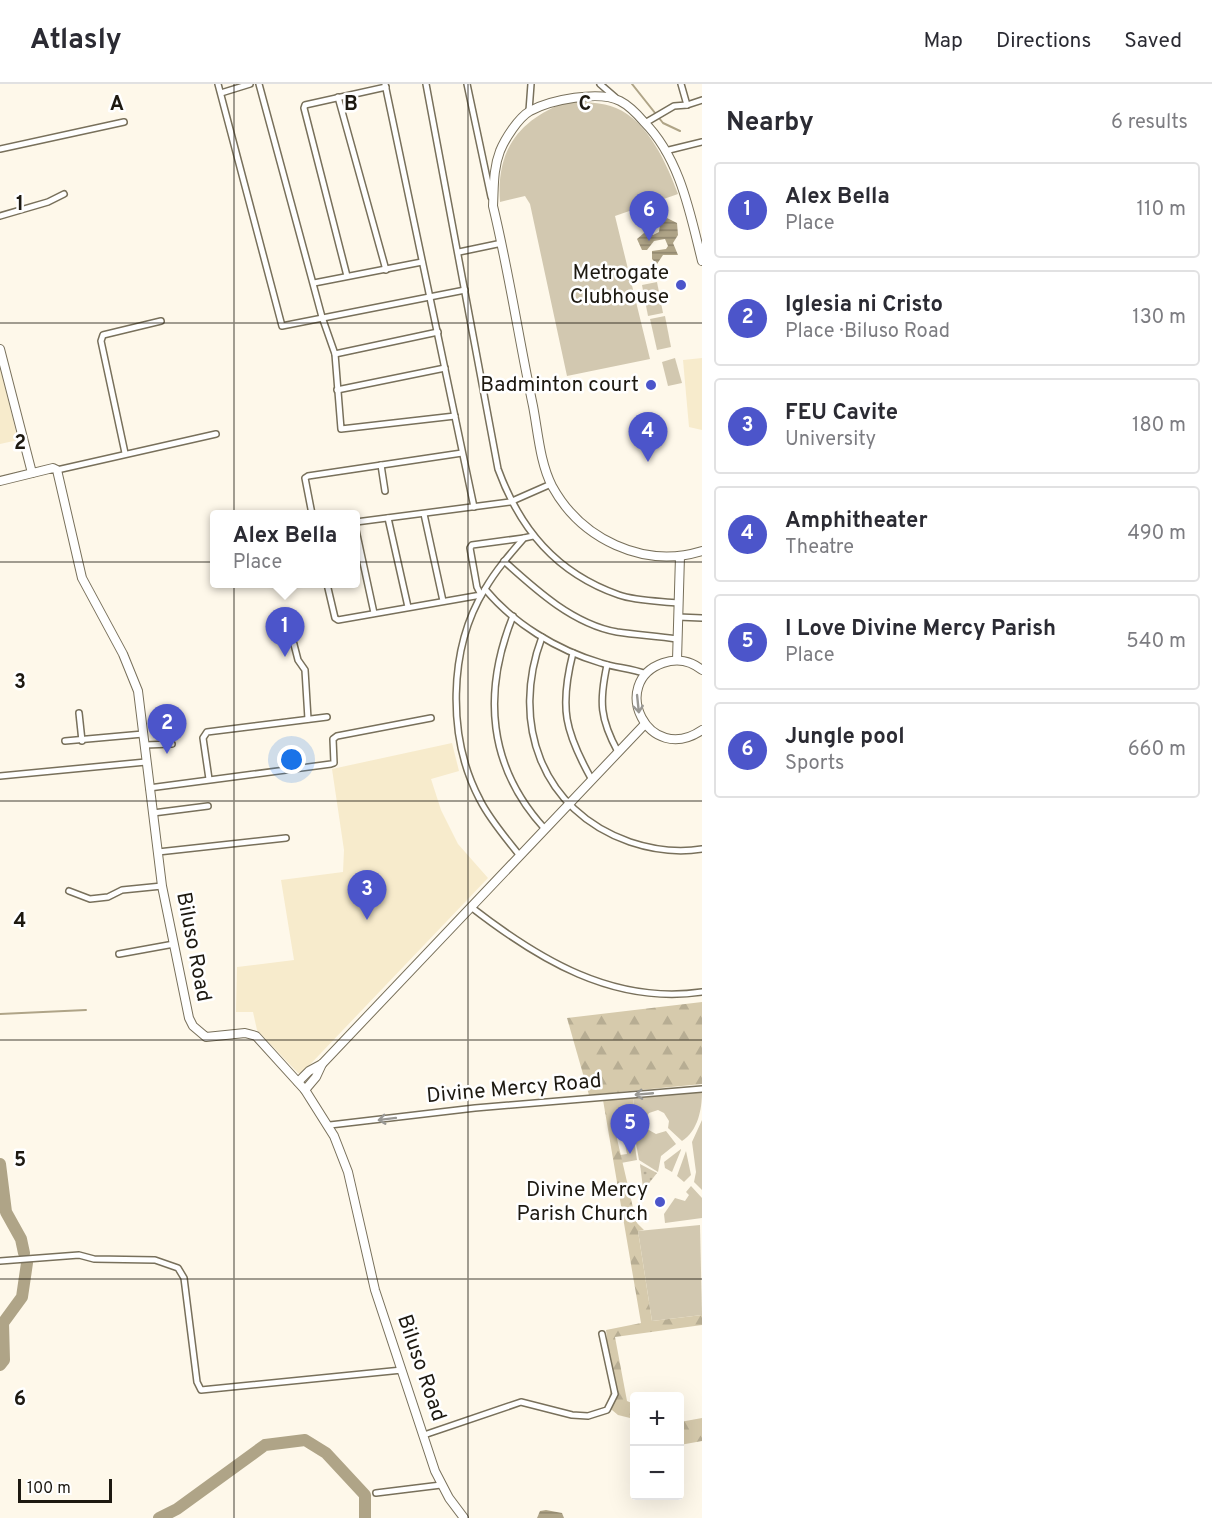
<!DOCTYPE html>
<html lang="en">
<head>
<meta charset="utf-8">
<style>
  body { margin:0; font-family:Overpass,sans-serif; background:#f7f7f7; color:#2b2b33 }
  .controls { position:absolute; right:18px; bottom:18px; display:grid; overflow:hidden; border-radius:6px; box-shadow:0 6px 24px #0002 }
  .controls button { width:54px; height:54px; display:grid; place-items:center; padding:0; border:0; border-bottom:2px solid #e1e1e2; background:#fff; color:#2b2b33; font:30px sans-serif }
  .scale { position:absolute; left:18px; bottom:15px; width:94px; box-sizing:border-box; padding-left:6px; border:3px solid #1d1911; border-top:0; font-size:16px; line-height:21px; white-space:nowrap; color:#1d1911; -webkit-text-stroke:4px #fff; paint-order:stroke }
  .you { position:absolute; left:292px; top:676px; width:21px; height:21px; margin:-15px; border:4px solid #fff; border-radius:50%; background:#1a73e8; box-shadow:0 0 0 9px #1a73e833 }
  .badge { display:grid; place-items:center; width:39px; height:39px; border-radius:50%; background:#4c55ca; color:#fff; font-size:20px; font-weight:700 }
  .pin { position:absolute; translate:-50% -50px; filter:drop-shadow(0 2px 3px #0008) }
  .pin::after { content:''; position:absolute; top:32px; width:21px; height:18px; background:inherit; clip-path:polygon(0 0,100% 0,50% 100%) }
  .popup { position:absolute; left:210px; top:426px; width:150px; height:78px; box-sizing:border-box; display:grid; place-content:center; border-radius:6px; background:#fff; filter:drop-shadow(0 2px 4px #0005); font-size:20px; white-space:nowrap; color:#7c7c81 }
  .popup b { font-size:22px; color:#2b2b33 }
  .popup::after { content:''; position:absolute; left:50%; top:100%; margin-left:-12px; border:12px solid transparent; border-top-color:#fff }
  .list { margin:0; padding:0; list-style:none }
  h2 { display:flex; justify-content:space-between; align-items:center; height:78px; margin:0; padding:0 24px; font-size:26px }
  h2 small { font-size:20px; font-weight:400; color:#7c7c81 }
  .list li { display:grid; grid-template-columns:39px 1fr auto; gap:18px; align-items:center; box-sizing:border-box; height:96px; margin:0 12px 12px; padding:0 12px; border:2px solid #e1e1e2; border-radius:6px }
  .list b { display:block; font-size:22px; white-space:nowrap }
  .list p { margin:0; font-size:20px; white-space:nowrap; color:#7c7c81 }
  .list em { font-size:20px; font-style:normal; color:#7c7c81 }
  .map { position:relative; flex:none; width:702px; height:1434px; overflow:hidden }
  header { display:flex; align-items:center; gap:36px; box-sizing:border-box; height:84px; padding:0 30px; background:#fff; border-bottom:2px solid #e1e1e2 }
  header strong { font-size:28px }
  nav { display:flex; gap:33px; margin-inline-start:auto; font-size:21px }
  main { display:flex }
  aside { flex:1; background:#fff }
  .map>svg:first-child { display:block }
  .built { fill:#f7ebcc }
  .grass { fill:#d2c8b0 }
  .forest { fill:url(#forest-firs) }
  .park { fill:url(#park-dots) }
  .water { fill:url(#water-rules) }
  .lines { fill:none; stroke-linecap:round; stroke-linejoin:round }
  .stream { stroke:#afa487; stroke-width:2 }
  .river { stroke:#afa487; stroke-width:12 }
  .street-casing { stroke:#78705b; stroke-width:8 }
  .secondary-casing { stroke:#78705b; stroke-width:10 }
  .street { stroke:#fff; stroke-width:5 }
  .secondary { stroke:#fff; stroke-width:8 }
  .oneway { stroke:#999894 }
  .grid { fill:none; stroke:#1d1911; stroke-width:1.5; stroke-opacity:0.55 }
  .poi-dot { fill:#4c55ca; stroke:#fff; stroke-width:2 }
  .labels { text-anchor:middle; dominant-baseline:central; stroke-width:5; stroke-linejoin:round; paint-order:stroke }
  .poi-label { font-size:21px; fill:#1d1911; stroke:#fff; text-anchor:end }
  .street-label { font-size:21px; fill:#1d1911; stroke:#fff }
  .grid-label { font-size:20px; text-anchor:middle; font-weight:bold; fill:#1d1911; stroke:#fff; stroke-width:5; stroke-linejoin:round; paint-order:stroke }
</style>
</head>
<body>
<header>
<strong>Atlasly</strong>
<nav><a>Map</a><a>Directions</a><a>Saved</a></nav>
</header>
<main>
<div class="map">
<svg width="702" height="1434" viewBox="0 0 702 1434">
  <defs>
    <pattern id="forest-firs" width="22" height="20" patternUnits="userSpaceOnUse" patternTransform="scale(1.5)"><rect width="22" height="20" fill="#d6caac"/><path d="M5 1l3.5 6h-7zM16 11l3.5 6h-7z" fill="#b7ad93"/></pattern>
    <pattern id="park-dots" width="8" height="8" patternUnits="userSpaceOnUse" patternTransform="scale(1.5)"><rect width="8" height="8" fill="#d2c8b0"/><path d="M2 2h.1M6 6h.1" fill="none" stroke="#b4ab96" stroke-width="1.8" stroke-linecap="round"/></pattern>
    <pattern id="water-rules" width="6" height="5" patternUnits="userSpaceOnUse" patternTransform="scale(1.5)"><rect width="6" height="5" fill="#afa487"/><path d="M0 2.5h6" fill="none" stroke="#8e856d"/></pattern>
  </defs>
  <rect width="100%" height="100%" fill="#fef8ea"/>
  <g class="built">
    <polygon points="702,274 702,346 689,343 683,276"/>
    <polygon points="0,283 18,356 0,360"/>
    <polygon points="452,659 459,687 431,695 441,726 458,760 488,794 301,990 298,989 257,946 253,928 236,928 237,883 294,876 281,796 343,788 344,766 332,685"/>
  </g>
  <g class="grass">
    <path d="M 569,17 C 584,18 602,18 616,24 C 648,37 667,80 678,110 L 615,132 L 650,275 L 567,292 L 530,120 L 525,112 L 500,118 C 496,64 520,35 569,17 Z"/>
    <polygon points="657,198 663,229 648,232 642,201"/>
    <polygon points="665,232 671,263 657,266 650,235"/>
    <polygon points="675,274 682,299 668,302 662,278"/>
    <path d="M 702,1008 C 702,1025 698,1047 682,1057 L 668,1044 L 669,1037 L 664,1029 L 658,1026 L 649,1029 L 645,1035 L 647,1045 L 656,1050 L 666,1047 L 676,1060 L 661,1072 L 658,1088 L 639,1076 L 634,1048 L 623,1049 L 619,1025 L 634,1022 L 633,1014 Z"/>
    <polygon points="702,1036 702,1106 694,1098 696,1088 692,1058"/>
    <polygon points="633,1049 637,1076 621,1079 620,1071 627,1070 623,1051"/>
    <polygon points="681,1065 681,1066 672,1088 665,1084 664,1078"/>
    <polygon points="686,1067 691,1091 684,1098 677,1092"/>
    <polygon points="691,1102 702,1114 702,1134 665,1139 664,1130 675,1114 685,1117 689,1111 686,1108"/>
    <polygon points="700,1141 702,1231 652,1237 638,1147"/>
  </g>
  <g class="forest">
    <polygon points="702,918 702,1000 589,1011 567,934"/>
    <path d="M 633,1014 L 634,1022 L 619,1026 L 622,1045 L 615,1046 L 634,1128 L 638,1131 L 637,1139 L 644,1146 L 638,1147 L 652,1237 L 702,1231 L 702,1241 L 615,1253 L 627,1317 L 634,1320 L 634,1335 L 618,1331 L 606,1321 C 617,1301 606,1277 601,1256 L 607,1254 L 606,1246 L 641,1239 L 603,1016 Z"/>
    <polygon points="702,1334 702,1357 680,1361 680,1338"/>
  </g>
  <polygon class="park" points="640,1080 657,1089 646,1103 643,1104"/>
  <g class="water">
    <polygon points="667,134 677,139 678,151 673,159 678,171 663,171 657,180 652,175 652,167 666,165 668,162 665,155 654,157 647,166 642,166 637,155 644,149 653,151 659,148 660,140"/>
    <polygon points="546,1426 562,1429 564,1434 537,1434 540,1427"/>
  </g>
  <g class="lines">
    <g class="stream">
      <polyline points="632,0 663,39 680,47"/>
      <polyline points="0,930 86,926"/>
    </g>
    <g class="river">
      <polyline points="0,1080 6,1128 21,1155 24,1169"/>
      <polyline points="0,1281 4,1276 3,1239 22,1213 27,1179"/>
      <polyline points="159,1434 177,1425 265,1361 305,1356 326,1369 365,1411 365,1434"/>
    </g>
    <g class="street-casing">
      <g id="street">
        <polyline points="218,0 282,242 465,206"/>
        <polyline points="259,0 322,233 335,270 341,345 455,332"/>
        <polyline points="385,0 474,423"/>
        <path d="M 426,0 L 498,385 C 520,445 556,489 619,511 C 636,517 660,517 678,519"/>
        <polyline points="467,0 491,113"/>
        <polyline points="600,0 615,13"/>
        <polyline points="681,0 687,21 702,16"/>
        <polyline points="221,9 250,0"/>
        <polyline points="338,13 386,186"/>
        <polyline points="529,27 531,0"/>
        <polyline points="645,39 674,22 687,21"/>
        <polyline points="0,65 124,38"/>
        <polyline points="665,67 702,58"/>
        <polyline points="0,132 48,118 64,110"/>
        <polyline points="459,168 502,159"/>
        <polyline points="347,192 304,24 305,21 386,3"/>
        <polyline points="314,199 422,178"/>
        <polyline points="335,270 438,248"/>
        <polyline points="337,306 445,284"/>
        <polyline points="125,369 101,257 103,251 161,237"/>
        <polyline points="381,381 385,407"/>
        <polyline points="57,386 216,350"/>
        <polyline points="312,430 305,394 308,392 462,369"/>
        <polyline points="424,430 443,517"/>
        <polyline points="388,434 408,523"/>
        <polyline points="356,438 510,418 551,400"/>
        <polyline points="356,446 374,529"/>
        <path d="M 504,477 C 536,506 573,540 617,548 C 637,551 657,552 677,555"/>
        <polyline points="327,500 335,534 338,536 481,511 477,503 470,464 472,461 524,454"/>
        <path d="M 485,505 C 514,540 557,566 601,579 C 616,584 631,584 646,590"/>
        <path d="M 513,532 C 482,609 488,683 545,745"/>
        <polyline points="678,533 702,534"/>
        <polyline points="289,541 298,576 305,586 308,635"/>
        <path d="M 542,553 C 510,638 541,727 630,758 C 654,766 677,769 702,765"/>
        <path d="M 573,569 C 559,624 565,648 592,696"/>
        <path d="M 607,581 C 599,618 600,635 618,668"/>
        <polyline points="79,629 82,657"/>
        <polyline points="65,657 143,650"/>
        <polyline points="145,661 172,660"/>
        <polyline points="0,692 146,678"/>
        <polyline points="209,695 203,654 207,648 327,633"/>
        <polyline points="149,704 331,680 334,679 333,655 337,652 431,634"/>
        <polyline points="153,729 208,722"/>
        <polyline points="158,768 286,754"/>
        <path d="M 520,772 C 506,754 490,736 480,716 C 447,654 448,565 485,505 C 496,486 510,470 524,454 L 533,452"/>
        <polyline points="69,807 90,815 108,813 122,806 162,802"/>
        <path d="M 471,823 C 538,875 613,921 702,908"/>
        <polyline points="119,870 174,860"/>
        <polyline points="330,1041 475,1024 702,1005"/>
        <polyline points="0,1177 79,1171 94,1175 155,1176 178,1184 184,1194 197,1298 201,1306 402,1286"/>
        <polyline points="424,1351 521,1318 572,1331 588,1332 607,1326 615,1310 602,1250"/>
        <polyline points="376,1409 441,1401"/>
      </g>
    </g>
    <g class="secondary-casing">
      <g id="secondary">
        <path d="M 702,177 C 690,129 680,74 644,38 C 638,31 628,21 620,17 C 599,6 550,16 530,27 C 518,34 505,55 500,67 C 493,85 494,103 493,122 C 509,188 519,256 533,322 C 538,348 540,379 552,402 C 581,455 643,485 702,467"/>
        <polyline points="0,265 32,389"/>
        <polyline points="0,397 53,384 57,386 82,494 123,570 138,607 162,802 189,934 193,942 206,953 245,949 256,952 305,1006 334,1052 348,1088 375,1206 435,1387 449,1414 464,1434"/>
        <polyline points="677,576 680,472"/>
        <path d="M 702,586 C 691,577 677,574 663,579 C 608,598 648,683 702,646"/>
        <polyline points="298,998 309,987 322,980 645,640"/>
        <polyline points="305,1006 316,993 322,980"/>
      </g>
    </g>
    <use href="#street" class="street"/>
    <use href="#secondary" class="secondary"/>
  </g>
  <defs><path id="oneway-shaft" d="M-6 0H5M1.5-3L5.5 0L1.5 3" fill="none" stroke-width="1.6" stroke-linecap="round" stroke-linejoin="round" transform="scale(1.5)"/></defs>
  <g class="oneway">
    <use href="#oneway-shaft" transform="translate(638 620) rotate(84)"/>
    <use href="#oneway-shaft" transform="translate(644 1010) rotate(175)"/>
    <use href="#oneway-shaft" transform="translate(387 1035) rotate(173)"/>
  </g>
  <path class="grid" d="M 234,0 L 234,1434M 468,0 L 468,1434M 0,239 L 702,239M 0,478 L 702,478M 0,717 L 702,717M 0,956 L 702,956M 0,1195 L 702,1195"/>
  <g class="poi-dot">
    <circle cx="681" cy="201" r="6"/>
    <circle cx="651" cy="301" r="6"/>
    <circle cx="660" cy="1118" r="6"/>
  </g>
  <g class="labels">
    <g class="poi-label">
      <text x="669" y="189">Metrogate<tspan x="669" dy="24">Clubhouse</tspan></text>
      <text x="639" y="301">Badminton court</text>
      <text x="648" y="1106">Divine Mercy<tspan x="648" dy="24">Parish Church</tspan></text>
    </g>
    <g class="street-label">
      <text transform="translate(193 863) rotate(79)">Biluso Road</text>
      <text transform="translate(514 1005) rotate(-5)">Divine Mercy Road</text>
      <text transform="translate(421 1284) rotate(71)">Biluso Road</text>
    </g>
  </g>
  <g class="grid-label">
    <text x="117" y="26">A</text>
    <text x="351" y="26">B</text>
    <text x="585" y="26">C</text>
    <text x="20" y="126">1</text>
    <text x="20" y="365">2</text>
    <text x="20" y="604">3</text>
    <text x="20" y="843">4</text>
    <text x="20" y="1082">5</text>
    <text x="20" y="1321">6</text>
  </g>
</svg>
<div class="controls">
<button>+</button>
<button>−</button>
</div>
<div class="scale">100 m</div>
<div class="you"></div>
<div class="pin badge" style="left:285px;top:573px">1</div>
<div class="popup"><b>Alex Bella</b>Place</div>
<div class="pin badge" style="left:167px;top:670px">2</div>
<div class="pin badge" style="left:367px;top:836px">3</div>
<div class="pin badge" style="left:648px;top:378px">4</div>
<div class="pin badge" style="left:630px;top:1070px">5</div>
<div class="pin badge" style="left:649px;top:157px">6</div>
</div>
<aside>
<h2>Nearby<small>6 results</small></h2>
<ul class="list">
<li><span class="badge">1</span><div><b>Alex Bella</b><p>Place</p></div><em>110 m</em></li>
<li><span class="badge">2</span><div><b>Iglesia ni Cristo</b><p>Place · Biluso Road</p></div><em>130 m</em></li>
<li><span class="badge">3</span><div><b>FEU Cavite</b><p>University</p></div><em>180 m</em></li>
<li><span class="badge">4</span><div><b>Amphitheater</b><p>Theatre</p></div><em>490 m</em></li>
<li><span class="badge">5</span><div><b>I Love Divine Mercy Parish</b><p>Place</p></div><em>540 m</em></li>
<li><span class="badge">6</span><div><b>Jungle pool</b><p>Sports</p></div><em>660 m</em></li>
</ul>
</aside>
</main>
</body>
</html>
